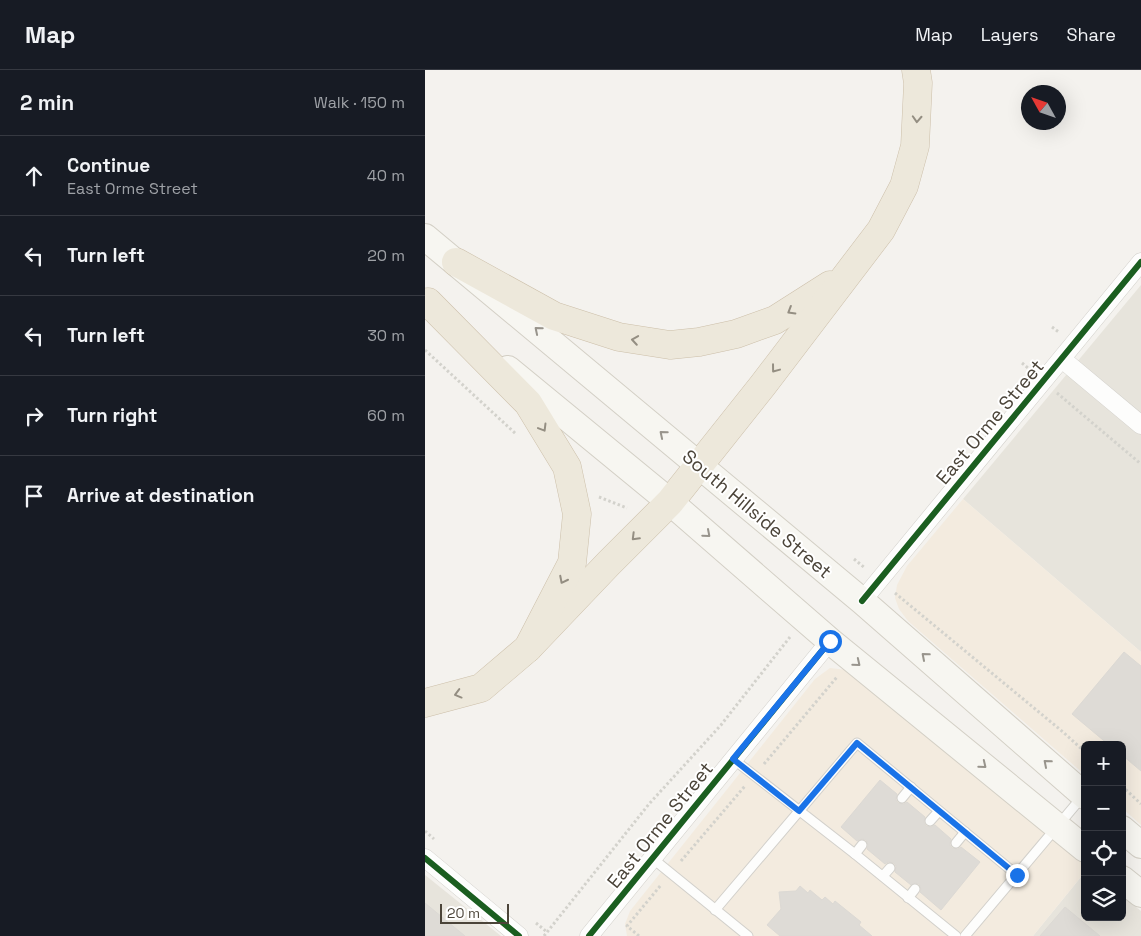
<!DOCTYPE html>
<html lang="en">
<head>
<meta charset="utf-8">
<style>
  body { margin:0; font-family:"Space Grotesk",sans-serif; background:#20242c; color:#f1f3f6 }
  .controls { position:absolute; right:15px; bottom:15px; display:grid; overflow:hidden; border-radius:8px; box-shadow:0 5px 20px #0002 }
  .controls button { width:45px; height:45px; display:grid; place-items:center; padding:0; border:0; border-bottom:1px solid #363941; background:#171b24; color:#f1f3f6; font:25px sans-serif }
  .compass { position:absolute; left:596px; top:15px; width:45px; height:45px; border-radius:50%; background:#171b24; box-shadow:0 5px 20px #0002; rotate:310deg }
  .scale { position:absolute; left:15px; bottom:12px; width:69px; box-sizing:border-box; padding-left:5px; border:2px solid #4b4439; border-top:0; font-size:14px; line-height:18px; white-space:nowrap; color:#4b4439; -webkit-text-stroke:4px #fff; paint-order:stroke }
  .stop { position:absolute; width:15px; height:15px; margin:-11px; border:4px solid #1a73e8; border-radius:50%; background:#fff }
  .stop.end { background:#1a73e8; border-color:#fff; box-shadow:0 1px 5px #0008 }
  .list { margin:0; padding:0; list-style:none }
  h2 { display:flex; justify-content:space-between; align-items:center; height:65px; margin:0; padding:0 20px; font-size:21px }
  h2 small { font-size:16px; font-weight:400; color:#9ea1a6 }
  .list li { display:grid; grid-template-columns:32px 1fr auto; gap:15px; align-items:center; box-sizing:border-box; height:80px; padding:0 20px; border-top:1px solid #363941 }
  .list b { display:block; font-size:19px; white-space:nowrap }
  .list p { margin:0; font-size:16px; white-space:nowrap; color:#9ea1a6 }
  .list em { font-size:16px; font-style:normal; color:#9ea1a6 }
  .icon { flex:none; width:28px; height:28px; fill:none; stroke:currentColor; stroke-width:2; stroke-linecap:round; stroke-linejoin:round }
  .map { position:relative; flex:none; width:716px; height:866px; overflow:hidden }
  header { display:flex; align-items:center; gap:30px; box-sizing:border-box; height:70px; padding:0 25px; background:#171b24; border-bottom:1px solid #363941 }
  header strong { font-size:24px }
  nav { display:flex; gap:28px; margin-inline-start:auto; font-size:18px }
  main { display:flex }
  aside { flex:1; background:#171b24 }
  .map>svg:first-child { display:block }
  .residential { fill:#e7e4dc }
  .commercial { fill:#f3ebdf }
  .building { fill:#dedbd6; stroke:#dcd9d4 }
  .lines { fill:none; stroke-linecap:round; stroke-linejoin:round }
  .lane-casing { stroke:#d2d0cb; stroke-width:11 }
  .street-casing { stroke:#d2d0cb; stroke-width:19 }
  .secondary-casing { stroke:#d3cfc5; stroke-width:28 }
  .highway-casing { stroke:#ccbfa9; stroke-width:29 }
  .path { stroke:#d3d2cc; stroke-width:3; stroke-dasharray:2.5 2.5; stroke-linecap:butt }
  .lane { stroke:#fdfdfc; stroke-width:9 }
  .street { stroke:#fdfdfc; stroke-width:18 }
  .secondary { stroke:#f7f6f1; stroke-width:26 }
  .highway { stroke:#ede8db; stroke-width:28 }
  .cycleway-casing { stroke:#fff; stroke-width:9 }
  .cycleway { stroke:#1b5e20; stroke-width:6 }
  .oneway { stroke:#948e82 }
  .oneway2 { stroke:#98948c }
  .route { stroke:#1a73e8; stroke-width:6 }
  .labels { text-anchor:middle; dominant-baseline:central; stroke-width:4; stroke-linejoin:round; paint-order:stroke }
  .street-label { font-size:19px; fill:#4b4439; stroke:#fff }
</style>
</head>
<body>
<header>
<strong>Map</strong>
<nav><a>Map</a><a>Layers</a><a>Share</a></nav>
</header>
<main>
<aside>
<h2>2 min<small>Walk · 150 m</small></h2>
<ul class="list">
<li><svg class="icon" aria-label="ahead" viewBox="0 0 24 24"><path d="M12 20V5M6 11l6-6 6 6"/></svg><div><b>Continue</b><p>East Orme Street</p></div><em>40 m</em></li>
<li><svg class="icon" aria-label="left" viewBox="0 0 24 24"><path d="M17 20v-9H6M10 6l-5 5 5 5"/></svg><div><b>Turn left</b></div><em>20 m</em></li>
<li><svg class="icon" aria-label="left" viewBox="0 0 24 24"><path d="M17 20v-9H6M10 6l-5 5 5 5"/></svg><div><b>Turn left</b></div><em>30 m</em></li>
<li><svg class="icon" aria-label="right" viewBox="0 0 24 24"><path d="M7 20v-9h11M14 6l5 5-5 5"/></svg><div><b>Turn right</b></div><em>60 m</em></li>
<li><svg class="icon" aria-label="arrive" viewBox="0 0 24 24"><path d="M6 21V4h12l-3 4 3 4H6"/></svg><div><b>Arrive at destination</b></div></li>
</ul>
</aside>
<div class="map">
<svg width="716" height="866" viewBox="0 0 716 866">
  <rect width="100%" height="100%" fill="#f4f2ee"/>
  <g class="residential">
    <polygon points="716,215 716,582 538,429"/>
    <polygon points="660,802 660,847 697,847 697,826 716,841 716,866 608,866"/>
    <polygon points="0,805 76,866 0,866"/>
  </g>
  <g class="commercial">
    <polygon points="538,429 716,582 716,755 697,738 697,675 660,675 660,705 483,551 474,539 470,528 472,515 482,496"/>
    <polygon points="405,598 422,600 660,795 660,802 608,866 202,866 200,854 205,841 390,609"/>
  </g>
  <g class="building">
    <polygon points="699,582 716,596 716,701 697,685 697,675 684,675 647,644"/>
    <polygon points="455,710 472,724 471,730 473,733 479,734 482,732 500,747 499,752 501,756 506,757 510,755 526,769 525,775 527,778 533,779 536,777 555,792 516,840 495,822 496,819 494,814 490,813 486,815 470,802 471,796 469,793 463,792 460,794 442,779 443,775 441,770 437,769 432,771 416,757"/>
    <polygon points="375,816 383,823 385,820 397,830 400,827 408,834 410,831 436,852 434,855 447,866 355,866 342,855 356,839 354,822 371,821"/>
    <polygon points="0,833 40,866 0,866"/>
    <polygon points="640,837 675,866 615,866"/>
  </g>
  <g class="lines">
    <g class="lane-casing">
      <g id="lane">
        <polyline points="308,689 430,784 531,866"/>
        <polyline points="477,728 486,717"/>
        <polyline points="505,751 514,741"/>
        <polyline points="531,773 540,762"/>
        <polyline points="430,784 437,775"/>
        <polyline points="227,788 323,866"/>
        <polyline points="458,806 465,798"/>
        <polyline points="483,828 490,819"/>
        <polyline points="290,840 432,673 592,805"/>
        <polyline points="540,866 657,727"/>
      </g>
    </g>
    <g class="street-casing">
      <g id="street">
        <polyline points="637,289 716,355"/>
        <polyline points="437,531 716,192"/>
        <polyline points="0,788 94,866"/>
        <polyline points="164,866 405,571"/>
      </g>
    </g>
    <g class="secondary-casing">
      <g id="secondary">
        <polyline points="0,167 437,531 660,726"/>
        <polyline points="83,299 245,432 405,571 660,779"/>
        <polyline points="697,759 716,775"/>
        <polyline points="697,809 716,824"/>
      </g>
    </g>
    <g class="highway-casing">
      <g id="highway">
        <polyline points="31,192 129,246 194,267 245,275 274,272 311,264 350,250 405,215"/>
        <polyline points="103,578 184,493 245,432 338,315 456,160 479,116 490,76 493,13 491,0"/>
        <polyline points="0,633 56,618 103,578 147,493 152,444 142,397 103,333 3,232"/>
      </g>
    </g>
    <g class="path">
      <polyline points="627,257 635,263"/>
      <polyline points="0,280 91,364"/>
      <polyline points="597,293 603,298"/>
      <polyline points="632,323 716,394"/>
      <polyline points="174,427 202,438"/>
      <polyline points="429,489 440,498"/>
      <polyline points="470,523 638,662 660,682"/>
      <polyline points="339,694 412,607"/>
      <polyline points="697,716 716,734"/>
      <polyline points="0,761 9,769"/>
      <polyline points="256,791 320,716"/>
      <polyline points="111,853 122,862"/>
      <polyline points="119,866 224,734 296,655 365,567"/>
      <polyline points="214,866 202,856 236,815"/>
    </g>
    <use href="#lane" class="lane"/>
    <use href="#street" class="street"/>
    <use href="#secondary" class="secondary"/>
    <use href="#highway" class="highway"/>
    <g class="cycleway-casing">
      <g id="cycleway">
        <polyline points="437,531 716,192"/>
        <polyline points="0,788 94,866"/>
        <polyline points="164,866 405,571"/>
      </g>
    </g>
    <use href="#cycleway" class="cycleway"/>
  </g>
  <defs><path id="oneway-chevron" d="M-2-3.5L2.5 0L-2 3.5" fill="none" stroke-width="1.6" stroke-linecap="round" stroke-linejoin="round" transform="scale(1.25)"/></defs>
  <g class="oneway">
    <use href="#oneway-chevron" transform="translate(492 49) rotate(93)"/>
    <use href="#oneway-chevron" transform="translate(366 241) rotate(149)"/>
    <use href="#oneway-chevron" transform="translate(210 270) rotate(-171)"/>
    <use href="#oneway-chevron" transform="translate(350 299) rotate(127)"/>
    <use href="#oneway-chevron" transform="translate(118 358) rotate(59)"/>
    <use href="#oneway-chevron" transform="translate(210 467) rotate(135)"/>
    <use href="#oneway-chevron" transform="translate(138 510) rotate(117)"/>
    <use href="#oneway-chevron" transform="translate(33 624) rotate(165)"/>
  </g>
  <g class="oneway2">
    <use href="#oneway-chevron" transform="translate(113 260) rotate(-140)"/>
    <use href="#oneway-chevron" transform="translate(238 364) rotate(-140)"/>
    <use href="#oneway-chevron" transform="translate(282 464) rotate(41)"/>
    <use href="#oneway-chevron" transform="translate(500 586) rotate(-139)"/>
    <use href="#oneway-chevron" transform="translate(432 593) rotate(39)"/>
    <use href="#oneway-chevron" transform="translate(622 693) rotate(-139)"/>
    <use href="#oneway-chevron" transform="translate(558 695) rotate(39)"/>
  </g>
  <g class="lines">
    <polyline class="route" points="405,571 308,689 374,741 432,673 592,805"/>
  </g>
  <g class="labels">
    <g class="street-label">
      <text transform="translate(565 352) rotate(-50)">East Orme Street</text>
      <text transform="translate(332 444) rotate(40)">South Hillside Street</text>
      <text transform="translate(235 755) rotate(-51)">East Orme Street</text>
    </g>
  </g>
</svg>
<div class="controls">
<button>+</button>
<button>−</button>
<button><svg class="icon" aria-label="locate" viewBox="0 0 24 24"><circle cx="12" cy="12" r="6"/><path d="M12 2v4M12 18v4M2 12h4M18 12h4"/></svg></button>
<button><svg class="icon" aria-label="layers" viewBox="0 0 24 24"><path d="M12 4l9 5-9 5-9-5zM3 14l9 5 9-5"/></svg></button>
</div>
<svg class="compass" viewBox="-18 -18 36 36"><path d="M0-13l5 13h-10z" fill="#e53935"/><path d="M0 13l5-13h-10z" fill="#9ea1a6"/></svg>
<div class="scale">20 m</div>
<div class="stop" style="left:405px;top:571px"></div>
<div class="stop end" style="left:592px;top:805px"></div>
</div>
</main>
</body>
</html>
